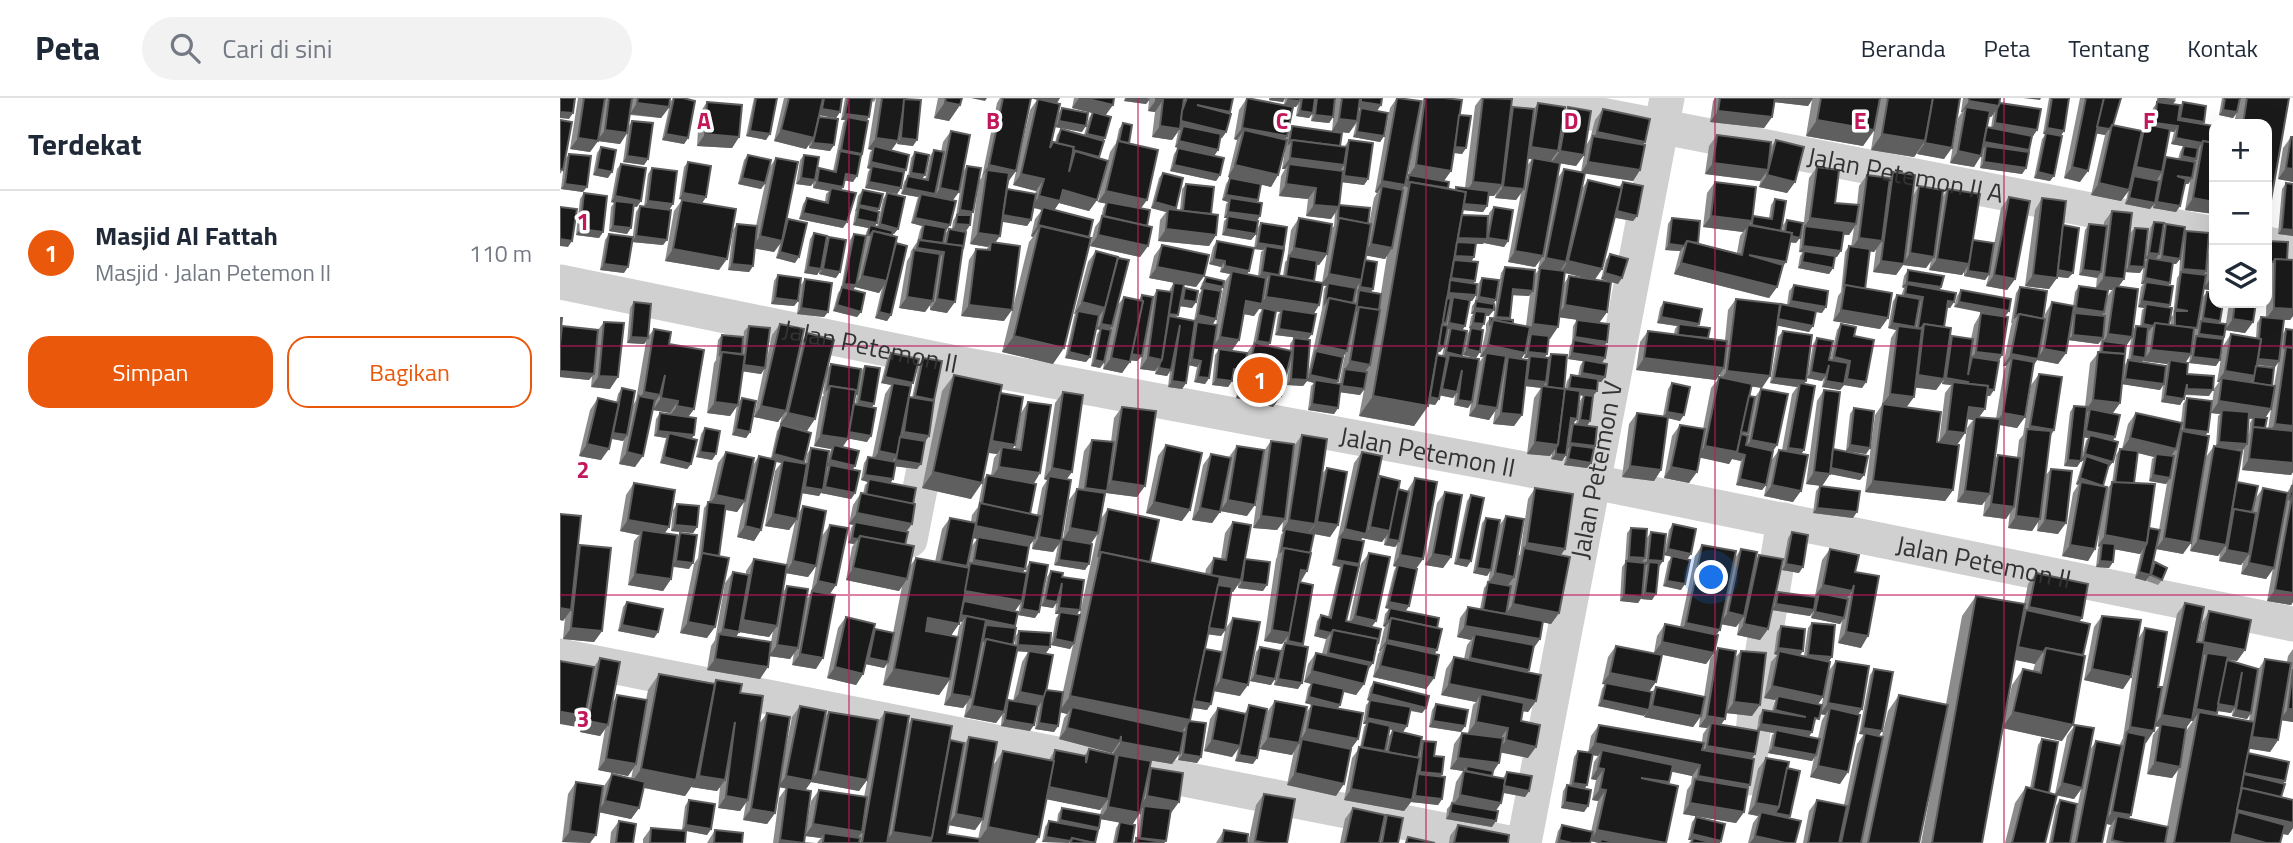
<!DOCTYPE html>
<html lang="id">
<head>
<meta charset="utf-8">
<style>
  body { margin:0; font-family:"Titillium Web",sans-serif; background:#f2f2f3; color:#1f2937 }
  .controls { position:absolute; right:21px; top:21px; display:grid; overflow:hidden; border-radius:14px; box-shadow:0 7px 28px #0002 }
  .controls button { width:63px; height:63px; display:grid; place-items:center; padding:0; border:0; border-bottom:2px solid #e0e1e3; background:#fff; color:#1f2937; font:35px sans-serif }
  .you { position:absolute; left:1152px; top:480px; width:24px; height:24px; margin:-18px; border:5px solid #fff; border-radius:50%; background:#1a73e8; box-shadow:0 0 0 10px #1a73e833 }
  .badge { display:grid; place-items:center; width:46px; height:46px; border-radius:50%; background:#ea580c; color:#fff; font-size:23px; font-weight:700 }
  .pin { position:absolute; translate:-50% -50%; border:4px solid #fff; box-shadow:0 2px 7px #0006 }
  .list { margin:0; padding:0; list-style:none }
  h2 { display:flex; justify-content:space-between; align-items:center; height:91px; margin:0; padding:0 28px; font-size:30px }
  h2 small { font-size:23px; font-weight:400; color:#747a83 }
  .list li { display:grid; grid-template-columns:46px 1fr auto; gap:21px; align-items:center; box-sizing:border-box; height:126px; padding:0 28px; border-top:2px solid #e0e1e3 }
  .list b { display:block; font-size:26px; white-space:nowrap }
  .list p { margin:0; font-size:23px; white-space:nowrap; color:#747a83 }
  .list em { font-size:23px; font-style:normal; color:#747a83 }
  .actions { display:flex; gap:14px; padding:21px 28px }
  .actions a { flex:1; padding:16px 0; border:2px solid #ea580c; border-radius:21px; text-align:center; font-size:24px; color:#ea580c }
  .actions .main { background:#ea580c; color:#fff }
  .icon { flex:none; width:38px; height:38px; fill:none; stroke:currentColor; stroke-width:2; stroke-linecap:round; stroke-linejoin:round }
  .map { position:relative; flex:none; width:1733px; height:745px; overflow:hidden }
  header { display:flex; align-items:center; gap:42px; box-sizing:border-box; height:98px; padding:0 35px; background:#fff; border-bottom:2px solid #e0e1e3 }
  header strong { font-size:33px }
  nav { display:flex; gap:38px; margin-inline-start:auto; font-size:24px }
  .search { width:490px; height:63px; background:#f2f2f3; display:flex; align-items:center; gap:18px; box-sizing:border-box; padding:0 24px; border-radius:38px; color:#747a83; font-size:26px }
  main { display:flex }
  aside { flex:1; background:#fff }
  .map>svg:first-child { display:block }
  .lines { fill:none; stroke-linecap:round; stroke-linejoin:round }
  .minor { stroke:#d0d0d0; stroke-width:35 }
  .wall { fill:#8c8c8c; fill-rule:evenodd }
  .shaded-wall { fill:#5f5f5f }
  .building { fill:#1a1a1a; stroke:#5f5f5f; stroke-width:2 }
  .grid { fill:none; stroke:#c2185b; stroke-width:2; stroke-opacity:0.55 }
  .labels { text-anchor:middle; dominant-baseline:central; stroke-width:7; stroke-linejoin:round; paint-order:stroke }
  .street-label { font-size:26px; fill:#333; stroke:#fff }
  .grid-label { font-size:23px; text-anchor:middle; font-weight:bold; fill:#c2185b; stroke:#fff; stroke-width:7; stroke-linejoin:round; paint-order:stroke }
</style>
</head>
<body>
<header>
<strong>Peta</strong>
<div class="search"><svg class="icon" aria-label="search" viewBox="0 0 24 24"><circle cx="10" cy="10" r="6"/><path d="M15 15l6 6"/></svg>Cari di sini</div>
<nav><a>Beranda</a><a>Peta</a><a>Tentang</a><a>Kontak</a></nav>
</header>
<main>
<aside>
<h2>Terdekat<small></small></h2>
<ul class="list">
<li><span class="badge">1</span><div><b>Masjid Al Fattah</b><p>Masjid · Jalan Petemon II</p></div><em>110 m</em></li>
</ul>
<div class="actions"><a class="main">Simpan</a><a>Bagikan</a></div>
</aside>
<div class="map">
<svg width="1733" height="745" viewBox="0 0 1733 745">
  <rect width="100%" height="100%" fill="#fff"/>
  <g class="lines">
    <g class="minor">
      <path id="s1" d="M 954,0 L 1654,136"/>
      <polyline points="1707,146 1733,151"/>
      <path id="s2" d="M 0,184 L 385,263 L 1034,384 L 1733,526"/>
      <polyline points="350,442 385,263"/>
      <polyline points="0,558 949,745"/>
      <polyline points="1188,680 1200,570 1224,422"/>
      <path id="s3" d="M 964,745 L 1107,0"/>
    </g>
  </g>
  <g class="wall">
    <polygon points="18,0 110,0 110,4 113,0 123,0 128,40 124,46 102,42 109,10 101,20 70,17 68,29 72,23 88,61 84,67 63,64 67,35 60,46 38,43 30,54 10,51"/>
    <polygon points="194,0 217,0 206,42 186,38"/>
    <polygon points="224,0 282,0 280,14 276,20 259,17 259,19 274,47 270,53 249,50 249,46 246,51 214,43"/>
    <polygon points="285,0 345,0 353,48 337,46 337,44 331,52 344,75 341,90 337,96 305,90 308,74 310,71 307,70 310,54 312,52 308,51 316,0 314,4 312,3 307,23 302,56 293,84 284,82 283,89 281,92 283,130 239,121 243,106 247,100 265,104 266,96 269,93 253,90 253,85 251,88 236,86 240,62 244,57 257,74 259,70 273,73 283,25 285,22 281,22"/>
    <polygon points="378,0 402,0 400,7 389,23 374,20"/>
    <path d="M 440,0 L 500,0 L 497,5 L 491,47 L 495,45 L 497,37 L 501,31 L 524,37 L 529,20 L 532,15 L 512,10 L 514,0 L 554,0 L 545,18 L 545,40 L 543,43 L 539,60 L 537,102 L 529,113 L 499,105 L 494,112 L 493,266 L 442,254 L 469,144 L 473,139 L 471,138 L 475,121 L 482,112 L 473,110 L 471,122 L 467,128 L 442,123 L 436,144 L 444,223 L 401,218 L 409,162 L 416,151 L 426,152 L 428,149 L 410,146 L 419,83 L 422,79 L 437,5 ZM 471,0 L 477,2 L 470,12 L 453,87 L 476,93 L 475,96 L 447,91 Z"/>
    <polygon points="565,0 624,0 624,3 625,0 673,0 668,16 666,34 662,40 661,39 658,52 654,58 615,49 618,34 621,30 620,30 612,42 592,39 595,14 588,13 589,2 586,6 564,3"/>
    <path d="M 687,0 L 733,9 L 728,33 L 732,28 L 782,35 L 780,48 L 784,49 L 789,42 L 813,45 L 808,81 L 804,87 L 782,84 L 779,107 L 810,110 L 808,126 L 809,126 L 814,100 L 817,95 L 815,94 L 830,10 L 837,0 L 861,3 L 860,6 L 864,0 L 884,0 L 902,2 L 899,17 L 911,18 L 906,50 L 902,56 L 894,55 L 891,73 L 884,83 L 889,84 L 888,90 L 894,92 L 896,89 L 905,90 L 915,8 L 921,0 L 952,1 L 951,12 L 953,9 L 974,11 L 978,5 L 1005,9 L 1004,15 L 1008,9 L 1031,13 L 1025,49 L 1030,41 L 1035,22 L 1043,11 L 1090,21 L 1085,44 L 1083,47 L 1085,47 L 1080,72 L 1073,83 L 1025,75 L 1021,92 L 1028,82 L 1059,89 L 1063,84 L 1083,88 L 1077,118 L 1073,123 L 1055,120 L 1042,171 L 1035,182 L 1051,184 L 1047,214 L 1039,225 L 1049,226 L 1047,244 L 1045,247 L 1047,248 L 1045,260 L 1042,265 L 1047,266 L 1045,279 L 1041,284 L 1038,284 L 1037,293 L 1033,298 L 1030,323 L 1027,328 L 1037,329 L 1035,348 L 1034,350 L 1031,365 L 1027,370 L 1004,367 L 1006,357 L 1002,363 L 991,361 L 992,356 L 990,358 L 967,356 L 974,300 L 981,290 L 965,288 L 962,317 L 954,328 L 933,326 L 935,313 L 929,322 L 909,318 L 911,305 L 908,310 L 894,307 L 895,296 L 893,300 L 879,297 L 879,301 L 875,307 L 868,306 L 868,308 L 854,328 L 799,318 L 804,292 L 800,297 L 780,294 L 778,310 L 774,316 L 748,312 L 751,288 L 754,285 L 747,283 L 743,288 L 727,287 L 729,266 L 721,298 L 713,309 L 676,300 L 681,278 L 673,278 L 672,283 L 668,289 L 652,287 L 655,257 L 659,251 L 662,252 L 653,250 L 649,280 L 645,286 L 634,284 L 637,269 L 629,267 L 626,285 L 622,291 L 608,289 L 610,272 L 607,278 L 595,276 L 596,271 L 595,273 L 580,271 L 582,254 L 582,258 L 577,263 L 570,262 L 562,275 L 543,271 L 544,265 L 540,270 L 531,268 L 537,236 L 540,232 L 536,231 L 540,217 L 539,219 L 530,259 L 526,264 L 505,260 L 514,219 L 515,216 L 514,216 L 528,164 L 536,153 L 569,162 L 557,208 L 564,199 L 579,202 L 582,197 L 593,199 L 597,192 L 609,194 L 610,191 L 614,185 L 616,185 L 589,180 L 594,158 L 602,147 L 649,157 L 644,178 L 636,189 L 624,187 L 623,194 L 625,190 L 638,193 L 636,204 L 632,210 L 620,208 L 616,220 L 634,223 L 639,196 L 642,192 L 640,191 L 642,185 L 646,179 L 664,183 L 663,189 L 660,193 L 661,193 L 656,221 L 653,226 L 656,227 L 664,185 L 670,176 L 660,174 L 661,169 L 649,166 L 653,149 L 657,143 L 694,150 L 689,173 L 687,176 L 698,178 L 701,154 L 703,152 L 694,151 L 697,131 L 701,125 L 727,129 L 719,178 L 723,178 L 725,164 L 727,162 L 731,132 L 739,120 L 772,126 L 771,131 L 774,128 L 775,115 L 771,121 L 746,118 L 748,101 L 719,98 L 721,78 L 725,71 L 722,71 L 726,46 L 718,77 L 711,89 L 701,86 L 697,104 L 702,105 L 700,118 L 697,123 L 696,136 L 691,142 L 662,137 L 664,123 L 667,120 L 664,120 L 666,106 L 668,104 L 662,102 L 666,86 L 670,80 L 693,85 L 668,79 L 677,42 L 674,41 L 679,12 ZM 853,45 L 848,79 L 846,82 ZM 1024,57 L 1021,74 L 1004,71 L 997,81 L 1000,65 L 1016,68 ZM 967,61 L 972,61 L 966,69 ZM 936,95 L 935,100 L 956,102 L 961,95 L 948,164 L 975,169 L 980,162 L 978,171 L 979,171 L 974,178 L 975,172 L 945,169 L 941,175 L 933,221 L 930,220 L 926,226 L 926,232 L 920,259 L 923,259 L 918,266 L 918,271 L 919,261 L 901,258 L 907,233 L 902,232 L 905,228 L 910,203 L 912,203 L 916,197 L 917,186 L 914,185 L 915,183 L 918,164 L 911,164 L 914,159 L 916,146 L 923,146 L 924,144 L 924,145 L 944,149 L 948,143 L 953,112 L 934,109 L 929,115 L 927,127 L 928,118 L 902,117 L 903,112 L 923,114 L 927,108 L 929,98 L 934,98 ZM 767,156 L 762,185 L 753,183 L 756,166 L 759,167 ZM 806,157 L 825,161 L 827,157 L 821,195 L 811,194 L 813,191 L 817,164 L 805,162 ZM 1005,175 L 1031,181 L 1009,178 L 1003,187 ZM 762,188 L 766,188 L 764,191 L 762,211 L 748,276 L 750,242 L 734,240 L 730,246 L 730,253 L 708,248 L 710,245 L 716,213 L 720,214 L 718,217 L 715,237 L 748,241 L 752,236 L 756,216 L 753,216 L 759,207 ZM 970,196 L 966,228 L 953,226 L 953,222 L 949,222 L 952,197 L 969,198 ZM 699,211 L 703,211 L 699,216 L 693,246 L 687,255 L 672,253 L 679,242 L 684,216 L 694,218 ZM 999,219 L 1034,224 L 1017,222 L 1013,228 L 1012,245 L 1010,248 L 1008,261 L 1023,263 L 1020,268 L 1018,278 L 1011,277 L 1007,283 L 1005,291 L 1004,291 L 1007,257 L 991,256 L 988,260 L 985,259 L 987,256 L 989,240 L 998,229 ZM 884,249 L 882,258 L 877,257 L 878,254 L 880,254 ZM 965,255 L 964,260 L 968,260 L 967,262 L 961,261 ZM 785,256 L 779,286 L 776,285 L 778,283 L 783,259 ZM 1020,297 L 1023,298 L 1020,303 L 1016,326 L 1013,326 L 1017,321 Z"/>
    <polygon points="709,0 775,0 773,19 769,25 751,23 752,16 749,20 736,18 738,6 736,9 724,7 725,0 723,4 709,2"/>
    <polygon points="775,0 822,0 799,10 798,15 801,10 824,38 820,44 793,39 796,26 789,35 772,33"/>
    <polygon points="1155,0 1400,0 1384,61 1357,56 1358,54 1354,59 1311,52 1314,33 1303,48 1246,38 1252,2 1248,8 1214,4 1212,19 1204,30 1150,24 1153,3"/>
    <path d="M 1403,0 L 1440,0 L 1440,5 L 1477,32 L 1473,38 L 1468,37 L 1466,70 L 1462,76 L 1420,70 L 1422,54 L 1414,69 L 1390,65 L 1398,20 L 1402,14 L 1401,14 ZM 1433,17 L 1431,30 L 1427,29 L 1429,18 L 1431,19 Z"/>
    <polygon points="1489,0 1509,0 1504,33 1501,38 1490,83 1474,80 1482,41 1486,36 1483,36"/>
    <path d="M 1520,0 L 1561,0 L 1553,27 L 1580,33 L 1585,26 L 1591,27 L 1593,10 L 1597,5 L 1597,0 L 1616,0 L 1613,6 L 1620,9 L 1623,4 L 1642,26 L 1654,28 L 1654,116 L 1625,112 L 1630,84 L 1628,86 L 1625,86 L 1620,108 L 1616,114 L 1593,110 L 1593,107 L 1590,111 L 1565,106 L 1568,94 L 1561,103 L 1531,97 L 1545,37 L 1536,35 L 1520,84 L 1504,80 ZM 1610,33 L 1614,34 L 1611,46 L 1623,48 L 1620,54 L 1618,61 L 1606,59 L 1604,62 Z"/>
    <polygon points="1662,0 1729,0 1710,108 1707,113 1707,26 1674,26 1676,16 1673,20 1659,17"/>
    <polygon points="147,4 179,39 172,50 137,48 139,16"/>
    <polygon points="502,10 522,34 495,29 498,16"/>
    <polygon points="0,22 5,61 9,56 23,94 1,91 4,65 3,72 0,76"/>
    <polygon points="563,25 569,45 581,111 587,128 588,148 580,159 530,148 535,129 541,121 543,110 546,105 538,104 550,54 556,45 559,31"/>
    <polygon points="391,33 393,103 383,145 385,136 389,131 392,131 393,123 396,118 403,74 407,68 411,118 410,127 406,133 398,132 387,215 370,212 370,207 365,214 339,210 347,163 350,158 351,153 357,144 360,132 362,128 351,125 357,102 358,99 341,96 344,84 348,78 351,60 355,54 365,77 362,81 365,82 370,58 374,52 381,54 383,44"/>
    <polygon points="1157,37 1210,50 1216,42 1235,84 1227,95 1199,89 1201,81 1200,83 1145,76 1149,48"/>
    <polygon points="1731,39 1733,84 1718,81 1723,50"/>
    <polygon points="41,49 48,80 33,77 37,55"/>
    <polygon points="618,50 660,77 656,83 610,73 614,56"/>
    <polygon points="188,57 209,70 216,60 226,124 228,121 235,165 216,160 220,146 214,154 195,150 193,168 189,174 168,172 173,132 177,126 196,128 205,86 201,91 178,86 184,62"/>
    <polygon points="128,64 146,99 142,105 119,101 124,69"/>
    <polygon points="61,66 77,109 73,108 67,136 49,133 51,109 54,105 51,104 57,71"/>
    <polygon points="1257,69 1275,105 1297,107 1299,88 1307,77 1329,80 1333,74 1352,99 1359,88 1382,100 1388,91 1413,142 1431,163 1441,110 1449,99 1455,181 1447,192 1426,188 1429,177 1425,182 1404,178 1404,174 1402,177 1369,172 1371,163 1366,170 1343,167 1336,177 1313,174 1316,151 1314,154 1309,153 1305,191 1328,220 1320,231 1273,223 1278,198 1281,194 1285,154 1289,148 1291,149 1294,130 1289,137 1284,137 1277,159 1275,159 1273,170 1269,176 1238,170 1240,158 1243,154 1239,154 1241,133 1243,132 1249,80"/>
    <polygon points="92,70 113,106 109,112 103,147 72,144 76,114 80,108 84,109 88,76"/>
    <polygon points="603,75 614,112 620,112 622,91 626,86 656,137 649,148 598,143 600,122 606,114 591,110 599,80"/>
    <polygon points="1155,84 1192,120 1193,118 1209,120 1211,107 1215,101 1221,133 1222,133 1223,127 1227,122 1236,145 1230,144 1217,189 1209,200 1114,176 1120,153 1105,152 1108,126 1112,120 1138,145 1177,155 1180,138 1183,134 1143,129 1147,95"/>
    <polygon points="1726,85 1733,86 1733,138 1718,136 1722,91"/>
    <polygon points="303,92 319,111 317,113 315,128 317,129 323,101 327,95 338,131 332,137 336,145 331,217 327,223 315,220 322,190 319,195 295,189 293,192 301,214 297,219 273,213 278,195 281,191 290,142 294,136 305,138 308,130 293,127 298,98"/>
    <polygon points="24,95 43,134 39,140 16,137 20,101"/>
    <polygon points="1482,100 1503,127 1513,175 1508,180 1497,179 1489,191 1465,188 1475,112"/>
    <polygon points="122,102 159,172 105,163 114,113"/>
    <path d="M 1552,113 L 1564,181 L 1558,189 L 1573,232 L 1576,228 L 1580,228 L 1582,212 L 1584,210 L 1578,209 L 1581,189 L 1583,186 L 1581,186 L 1584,165 L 1587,161 L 1585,161 L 1590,130 L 1594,124 L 1603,132 L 1606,126 L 1624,136 L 1626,133 L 1647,163 L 1649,151 L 1654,143 L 1654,193 L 1644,191 L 1638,227 L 1643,199 L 1647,194 L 1664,239 L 1662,241 L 1656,268 L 1629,265 L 1630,258 L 1626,264 L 1627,276 L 1649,298 L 1625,297 L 1620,307 L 1601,304 L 1603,287 L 1600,292 L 1562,286 L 1560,305 L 1553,315 L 1555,339 L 1553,343 L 1549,369 L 1542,388 L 1546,392 L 1552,385 L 1556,357 L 1560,351 L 1562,351 L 1568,326 L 1576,315 L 1621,325 L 1623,306 L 1627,300 L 1645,337 L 1623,456 L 1596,451 L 1592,469 L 1595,464 L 1602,482 L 1598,487 L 1587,483 L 1588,480 L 1586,483 L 1575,480 L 1581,454 L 1580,456 L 1554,451 L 1553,464 L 1549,470 L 1536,469 L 1538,451 L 1539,449 L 1538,448 L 1540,424 L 1535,451 L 1528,463 L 1502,458 L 1513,395 L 1518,387 L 1516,386 L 1523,363 L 1521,362 L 1526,343 L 1528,340 L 1524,339 L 1521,363 L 1517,369 L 1504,368 L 1510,314 L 1514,308 L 1525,309 L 1530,265 L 1539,254 L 1541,243 L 1538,246 L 1508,242 L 1506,255 L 1498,266 L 1477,262 L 1473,268 L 1465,319 L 1457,330 L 1439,327 L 1434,362 L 1438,357 L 1457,359 L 1459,342 L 1463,337 L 1471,287 L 1479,276 L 1494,332 L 1491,337 L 1485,378 L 1491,371 L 1498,436 L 1477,433 L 1478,424 L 1472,433 L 1448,430 L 1450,414 L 1446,421 L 1423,418 L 1425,403 L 1422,407 L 1397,404 L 1407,330 L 1413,322 L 1407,321 L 1405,335 L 1397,347 L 1379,344 L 1385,295 L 1391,287 L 1382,286 L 1382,284 L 1376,292 L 1355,289 L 1354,299 L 1346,309 L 1377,344 L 1393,392 L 1385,403 L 1305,394 L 1315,317 L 1322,307 L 1331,240 L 1336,232 L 1328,230 L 1333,203 L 1337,197 L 1341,198 L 1344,190 L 1342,189 L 1344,178 L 1348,172 L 1381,189 L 1380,192 L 1394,204 L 1390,210 L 1387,209 L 1384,229 L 1389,242 L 1392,238 L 1411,241 L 1414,227 L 1421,215 L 1442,257 L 1439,263 L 1430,298 L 1426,298 L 1425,311 L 1419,319 L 1436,321 L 1444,272 L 1446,268 L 1443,268 L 1451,228 L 1452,225 L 1451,225 L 1456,195 L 1460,189 L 1484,221 L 1485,216 L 1492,204 L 1513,208 L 1515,194 L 1519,188 L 1547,199 L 1552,192 L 1536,190 L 1537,179 L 1519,177 L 1525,132 L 1529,126 L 1544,128 L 1544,124 ZM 1620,161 L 1619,177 L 1617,180 L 1613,217 L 1611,219 L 1611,227 L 1609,227 L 1608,187 L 1610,185 L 1613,166 L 1616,166 ZM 1571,241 L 1568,262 L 1564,268 L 1566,248 ZM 1584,261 L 1583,263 L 1607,266 L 1606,268 L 1582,264 ZM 1578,355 L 1594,359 L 1592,361 L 1589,383 L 1606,386 L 1607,385 L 1599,432 L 1589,430 L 1574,385 Z"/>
    <polygon points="1575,130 1580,175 1565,174 1570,135"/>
    <polygon points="254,135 266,142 269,139 276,180 259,176 259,173 257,177 244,175 250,141"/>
    <polygon points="49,136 64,175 40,172 45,142"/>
    <path d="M 1707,143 L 1727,162 L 1733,162 L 1733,218 L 1730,222 L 1724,222 L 1722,237 L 1726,231 L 1733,374 L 1731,377 L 1682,372 L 1684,350 L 1683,352 L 1673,351 L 1677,384 L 1695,401 L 1703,390 L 1726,402 L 1728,393 L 1732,387 L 1733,379 L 1733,504 L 1731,507 L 1707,503 L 1713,470 L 1706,481 L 1681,476 L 1683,464 L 1681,467 L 1659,463 L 1660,455 L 1658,458 L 1630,453 L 1646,359 L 1654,348 L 1656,348 L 1658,318 L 1660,316 L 1651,315 L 1654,291 L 1659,284 L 1657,284 L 1663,248 L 1671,236 L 1696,240 L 1697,225 L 1701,219 L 1706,219 L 1707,173 L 1709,170 L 1707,170 ZM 1718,265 L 1714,288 L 1712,288 L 1697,267 L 1715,269 ZM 1711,311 L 1708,331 L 1705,330 L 1705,320 ZM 1689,320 L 1692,321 L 1690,325 L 1689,335 L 1687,337 Z"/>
    <polygon points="1050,156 1058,186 1041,181 1046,162"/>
    <polygon points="218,177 238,203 234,208 211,206 214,183"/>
    <polygon points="922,180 933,205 929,218 926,218 921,232 920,254 916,260 903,257 907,236 911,231 909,230 911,219 913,216 911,216 912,208 915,204 918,186"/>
    <polygon points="245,181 268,214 264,219 237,216 241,187"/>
    <polygon points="1234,187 1262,215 1256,214 1249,234 1217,227 1202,290 1191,288 1189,298 1195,299 1201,291 1217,347 1213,353 1206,387 1202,392 1176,387 1181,363 1172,361 1169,366 1140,359 1129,385 1104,380 1112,338 1120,327 1143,331 1151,290 1160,279 1160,275 1156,282 1076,272 1080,244 1088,233 1114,236 1115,231 1117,228 1097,225 1100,210 1104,204 1137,228 1148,240 1165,242 1168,212 1176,201 1219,208 1221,206 1227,207 1229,193"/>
    <polygon points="1401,192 1451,201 1394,209 1397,198"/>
    <polygon points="74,204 88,239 94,231 109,246 134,311 128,319 134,337 132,340 131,366 127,371 100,365 106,340 94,338 96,321 100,315 110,317 110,315 93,312 75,369 59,366 64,341 63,343 51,341 41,362 19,358 30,312 38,300 56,305 58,296 62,290 73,307 76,302 86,244 84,246 67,245 70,210"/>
    <polygon points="1669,205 1696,205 1693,224 1685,235 1665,232"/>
    <polygon points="0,220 1,230 38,232 44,224 50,291 31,289 32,278 29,282 0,279"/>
    <path d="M 220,226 L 242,243 L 247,235 L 267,271 L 271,266 L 297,296 L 295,299 L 293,307 L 295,307 L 301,273 L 305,268 L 314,306 L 311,309 L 307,344 L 288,340 L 282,349 L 295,368 L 292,372 L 295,395 L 291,401 L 261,395 L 261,394 L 259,398 L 242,395 L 238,416 L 243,408 L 262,438 L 270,427 L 276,487 L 270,496 L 256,571 L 232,567 L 234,555 L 230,561 L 209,558 L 200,581 L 147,572 L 151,548 L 155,542 L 165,485 L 173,474 L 186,476 L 186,473 L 194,461 L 226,467 L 235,424 L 229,432 L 205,428 L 215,373 L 221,365 L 216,364 L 201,432 L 194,443 L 177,439 L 184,404 L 177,414 L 165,412 L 147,540 L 120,535 L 134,466 L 138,460 L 144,410 L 149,404 L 158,365 L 166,354 L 192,369 L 199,358 L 211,360 L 217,333 L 221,327 L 244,364 L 243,365 L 245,366 L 247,356 L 251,350 L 268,360 L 271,351 L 254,348 L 262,299 L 264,297 L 263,296 L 266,276 L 247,333 L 220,326 L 222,318 L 218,324 L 194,319 L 204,271 L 201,276 L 182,273 L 178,305 L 182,300 L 190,334 L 186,340 L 172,337 L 177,307 L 170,318 L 147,315 L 154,265 L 156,262 L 158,242 L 162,237 L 182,257 L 184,233 L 189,228 L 206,265 L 212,237 ZM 256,468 L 251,495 L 246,502 L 227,488 L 223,494 L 226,475 L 248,479 ZM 213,533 L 211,544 L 176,539 L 179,534 L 209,539 Z"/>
    <polygon points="1281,226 1294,238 1306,284 1302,290 1284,287 1280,292 1262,289 1264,280 1262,283 1247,280 1253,246 1257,240 1269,262 1270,262 1277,232"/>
    <polygon points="1223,233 1246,283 1244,286 1242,356 1233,404 1204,398 1211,363 1219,352 1222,352 1232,296 1237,289 1210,285 1218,239"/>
    <path d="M 331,255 L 350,289 L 348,301 L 352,300 L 359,266 L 363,260 L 374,302 L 365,344 L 357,371 L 335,368 L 333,381 L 330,385 L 346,434 L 345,447 L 349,469 L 356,460 L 375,464 L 382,431 L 390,420 L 411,424 L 412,417 L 418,409 L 423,382 L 427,377 L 431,377 L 434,360 L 437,356 L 428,355 L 411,401 L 362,390 L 382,293 L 394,277 L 440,295 L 455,347 L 452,350 L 455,351 L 461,315 L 468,304 L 473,386 L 470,416 L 477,417 L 482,390 L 487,382 L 484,381 L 495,305 L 503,294 L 507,381 L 501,442 L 503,441 L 509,402 L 517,391 L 518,391 L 524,353 L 532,342 L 551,344 L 554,320 L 562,309 L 577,399 L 546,395 L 540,422 L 548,411 L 590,464 L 645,476 L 646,471 L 654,460 L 661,461 L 665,435 L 673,424 L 685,461 L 703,493 L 678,490 L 678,487 L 673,494 L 671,493 L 666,530 L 673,520 L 680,598 L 654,593 L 647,612 L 633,610 L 629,623 L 641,659 L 637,665 L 618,662 L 619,655 L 612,666 L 553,656 L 553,653 L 552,655 L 499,641 L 504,620 L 507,616 L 500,614 L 498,628 L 494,634 L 475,631 L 479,607 L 477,610 L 470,633 L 441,628 L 442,617 L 436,625 L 404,619 L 407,605 L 403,610 L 384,607 L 389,583 L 379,597 L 323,587 L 327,566 L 324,570 L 306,566 L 303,576 L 296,587 L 267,580 L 278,530 L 286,519 L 313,534 L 315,531 L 333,535 L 342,488 L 339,493 L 286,482 L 292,449 L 294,446 L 288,445 L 291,430 L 293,427 L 289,426 L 293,407 L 301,395 L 303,396 L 305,387 L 308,384 L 301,382 L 304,365 L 308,359 L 312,360 L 325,296 L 331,287 L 321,285 L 327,261 ZM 537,437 L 519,520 L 517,517 L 502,479 L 491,473 L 487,479 L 481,508 L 493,510 L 496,505 L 495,516 L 499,516 L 496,520 L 491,547 L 510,551 L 513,547 L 502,598 L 486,592 L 480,555 L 486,555 L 490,549 L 459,533 L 455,539 L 455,547 L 453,547 L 455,513 L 460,506 L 458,517 L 475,520 L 470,464 L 466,470 L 466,474 L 463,474 L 465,471 L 469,448 L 473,443 L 472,451 L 493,454 L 498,447 L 494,467 L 525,472 L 531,446 ZM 413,440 L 417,441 L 411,449 ZM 399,523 L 402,524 L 399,529 L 397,539 L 391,538 ZM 665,533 L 661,554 L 645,551 L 648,536 L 661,538 ZM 457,553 L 468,554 L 462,564 L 453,603 L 448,602 L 446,605 Z"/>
    <polygon points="1112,285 1120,323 1108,320 1101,372 1094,383 1062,379 1069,326 1077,315 1103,318 1108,291"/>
    <polygon points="1264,292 1273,351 1304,377 1300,382 1270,376 1262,388 1246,386 1257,303"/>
    <polygon points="1294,310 1310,350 1306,356 1286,353 1290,316"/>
    <polygon points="145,330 156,356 152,362 136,359 141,336"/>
    <polygon points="742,337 762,376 767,370 778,427 770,439 754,436 740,484 741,548 738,591 714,587 717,571 711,587 690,583 696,554 700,549 720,553 725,543 722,546 704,543 716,461 717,459 721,437 723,434 722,433 723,424 717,432 693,430 701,371 687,418 660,413 652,425 632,422 643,367 651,356 669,359 677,348 704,353 711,343 730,381 734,348"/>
    <polygon points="606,347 622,423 586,415 598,358"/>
    <polygon points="802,354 817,383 820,378 838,391 847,393 855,380 863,461 856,471 845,513 877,530 877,552 875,556 874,580 866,591 813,579 818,556 820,553 819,553 824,531 825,529 823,528 825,516 829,511 825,510 834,473 836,469 833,468 837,447 835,449 824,447 825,439 822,444 802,440 801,443 799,466 786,523 789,524 801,466 809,455 812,529 817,547 813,565 807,573 804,586 796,597 784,594 780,607 778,610 798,641 791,651 776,698 727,687 734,653 732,657 700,651 707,614 715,603 745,616 752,607 745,605 748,590 751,586 744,584 748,566 756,555 762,556 766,541 754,538 757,523 761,517 768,519 780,469 772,467 794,365"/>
    <polygon points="74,385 109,429 105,435 117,439 120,435 129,471 113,469 111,481 103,493 68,487 74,443 79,437 60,433 66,397"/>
    <polygon points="1260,388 1293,420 1253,415 1256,393"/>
    <polygon points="975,390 1005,451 1001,457 999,515 991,526 983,524 980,541 973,551 969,572 968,574 976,603 968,614 963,613 961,623 968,660 941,654 932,678 943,680 947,674 969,693 965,699 943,695 941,705 936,713 932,729 886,721 887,711 892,705 896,684 903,673 890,671 894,646 902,635 921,638 908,635 913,607 916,604 881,597 886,571 894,559 904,561 907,547 911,542 897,539 900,520 908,509 920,511 924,490 928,485 930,473 927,478 913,475 922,425 926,420 939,428 946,418 957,460 960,456 968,401"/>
    <polygon points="885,394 891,459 883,470 865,467 877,405"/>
    <polygon points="911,397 907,469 894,466 907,403"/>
    <polygon points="117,406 137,429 133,435 111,433 113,412"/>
    <polygon points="1113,426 1127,461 1121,492 1103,488 1108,464 1112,459 1104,457 1099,469 1092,502 1081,501 1081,500 1078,505 1060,503 1062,469 1065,465 1067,435 1071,430 1086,451 1087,440 1091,434 1104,456 1109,432"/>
    <polygon points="1232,434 1239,475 1222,472 1228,440"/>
    <polygon points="20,447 42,533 34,544 3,541 5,519 3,523 17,451"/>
    <polygon points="1142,447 1175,460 1181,451 1196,461 1199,457 1215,498 1218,494 1256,500 1257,498 1255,498 1262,462 1270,451 1295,474 1301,550 1278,545 1282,523 1280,526 1251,520 1252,514 1250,518 1212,512 1208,531 1200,542 1177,537 1179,525 1176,529 1161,526 1156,537 1154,555 1146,566 1094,555 1097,538 1105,526 1120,529 1135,458"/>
    <path d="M 1476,475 L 1522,520 L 1519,523 L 1502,643 L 1443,630 L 1422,745 L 1361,745 L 1373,681 L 1359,745 L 1243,745 L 1249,713 L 1257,702 L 1284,707 L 1297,646 L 1304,636 L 1299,636 L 1310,577 L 1314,571 L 1322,633 L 1319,638 L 1322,638 L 1328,613 L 1339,597 L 1386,606 L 1402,518 L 1416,498 L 1464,506 L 1468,486 ZM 1455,561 L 1475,566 L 1473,573 L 1463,571 L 1452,587 L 1445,618 Z"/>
    <polygon points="67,504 98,534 94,540 58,533 63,509"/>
    <path d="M 1625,505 L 1637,544 L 1638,544 L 1642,525 L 1649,513 L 1685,552 L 1677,563 L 1667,562 L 1698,572 L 1705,561 L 1727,564 L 1728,558 L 1733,551 L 1733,624 L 1721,622 L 1718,642 L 1710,654 L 1689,650 L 1688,655 L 1725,683 L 1723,686 L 1721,699 L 1733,702 L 1733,730 L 1728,737 L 1722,736 L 1720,745 L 1546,745 L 1549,730 L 1551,727 L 1546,726 L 1542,745 L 1510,745 L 1521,691 L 1514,701 L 1497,697 L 1485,745 L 1445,745 L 1455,705 L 1466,689 L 1470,690 L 1478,647 L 1482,641 L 1489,695 L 1495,696 L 1507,638 L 1515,627 L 1530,652 L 1536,643 L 1559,648 L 1563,640 L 1578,541 L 1585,530 L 1600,602 L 1617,516 ZM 1673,611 L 1672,618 L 1687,621 L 1690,616 L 1689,623 L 1655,617 L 1657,613 L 1671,615 ZM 1631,623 L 1633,623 L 1626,633 L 1626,630 ZM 1595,628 L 1599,629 L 1593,637 L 1587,676 L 1612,680 L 1618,672 L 1607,729 L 1568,721 L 1571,717 L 1585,644 L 1586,645 Z"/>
    <polygon points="1542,518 1571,579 1563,591 1524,582 1534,529"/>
    <polygon points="1252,525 1269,563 1263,599 1258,606 1255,626 1254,626 1249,639 1258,640 1262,622 1265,617 1260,616 1268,574 1276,563 1298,616 1280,686 1250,679 1254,660 1252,663 1208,655 1212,637 1214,635 1197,632 1199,618 1203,612 1212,613 1215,602 1204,600 1211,564 1217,557 1214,556 1217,534 1221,528 1240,557 1244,558 1248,530"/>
    <polygon points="1056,548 1089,594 1092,594 1096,589 1144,599 1150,561 1158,550 1174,561 1181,553 1192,618 1166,615 1169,596 1165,621 1161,626 1192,661 1184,714 1176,725 1123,716 1127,692 1131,686 1132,678 1111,673 1108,686 1106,745 1039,745 1031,743 1030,745 995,745 998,733 1002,727 1031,734 1038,703 1032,702 1036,682 1031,681 1034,664 1038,658 1032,657 1025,691 1028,708 1024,714 1001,710 1003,693 1007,687 1009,688 1014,659 1018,653 1028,655 1031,638 1039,627 1142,644 1143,636 1147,630 1139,629 1140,619 1133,629 1084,619 1085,617 1038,608 1042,591 1045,586 1042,586 1048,559"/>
    <path d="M 40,560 L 53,604 L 57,597 L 86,602 L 88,592 L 99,576 L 154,585 L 156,582 L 180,595 L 199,626 L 207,615 L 224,659 L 232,619 L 240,608 L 264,620 L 269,614 L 317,625 L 325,614 L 347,628 L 352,621 L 390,642 L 403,648 L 409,639 L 432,669 L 443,653 L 489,662 L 495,652 L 524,658 L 529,651 L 556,660 L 558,657 L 589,673 L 591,670 L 611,715 L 605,745 L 573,745 L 577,740 L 580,715 L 572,727 L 572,745 L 553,745 L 556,730 L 560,724 L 540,721 L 537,732 L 535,745 L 482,744 L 485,729 L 489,723 L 497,725 L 498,716 L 502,710 L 540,717 L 542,709 L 540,712 L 487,701 L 475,745 L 257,745 L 261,740 L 245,738 L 251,703 L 259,692 L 304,699 L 312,658 L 307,682 L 299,693 L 251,684 L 245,692 L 245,744 L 256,745 L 213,745 L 219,700 L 226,690 L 219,689 L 215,715 L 207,726 L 183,722 L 186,704 L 180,713 L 158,710 L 160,689 L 157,693 L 131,689 L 125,698 L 84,690 L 79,710 L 71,721 L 39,714 L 30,745 L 2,744 L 8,696 L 16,684 L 41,698 L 44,688 L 52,676 L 71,681 L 73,671 L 68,678 L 38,672 L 45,631 L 40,638 L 20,634 L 22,622 L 17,629 L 34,569 ZM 422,722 L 418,741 L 387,736 L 389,727 L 415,732 Z"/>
    <polygon points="814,584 866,610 862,615 850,613 843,634 830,631 825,653 829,638 833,632 861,647 863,643 874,658 882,676 881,678 882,701 878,707 851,704 844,713 784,702 792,660 800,649 804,629 806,626 803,626 806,607 810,603 807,602 810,590"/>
    <polygon points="876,606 905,628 901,634 869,629 872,612"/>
    <polygon points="689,607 693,666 675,663 678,651 672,659 644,653 650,621 658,610 685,615"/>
    <polygon points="1206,660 1227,670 1229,720 1235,745 1188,745 1193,725 1198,718 1188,716 1198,671"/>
    <polygon points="704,696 727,745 688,745 696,707"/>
    <polygon points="129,702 151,731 147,737 126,733 125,745 83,745 83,741 91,730 122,732 125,708"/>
    <polygon points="1500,702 1510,745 1489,745 1496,708"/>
    <polygon points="793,710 824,721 827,717 838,745 780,745 785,721"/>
    <polygon points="1136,719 1160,745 1129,745 1131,742 1128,742 1132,724"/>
    <polygon points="59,723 73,745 50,745 51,734"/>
    <polygon points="898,727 948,745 889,745 890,738"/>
    <polygon points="155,732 182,745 147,745"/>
    <polygon points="664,732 687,745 656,745"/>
  </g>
  <g class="shaded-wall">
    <polygon points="411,0 427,0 425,3"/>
    <polygon points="470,0 500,0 496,6"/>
    <polygon points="519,0 524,0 553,7 545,18 512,10"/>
    <polygon points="566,0 586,0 590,1 586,6 564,3"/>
    <polygon points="711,0 725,0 723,4 709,2"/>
    <polygon points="1181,0 1253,0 1248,8"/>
    <polygon points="1463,0 1481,0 1480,2"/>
    <polygon points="1599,0 1605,0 1616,2 1612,7 1596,5"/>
    <polygon points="596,2 603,2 595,14 588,13"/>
    <polygon points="728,2 740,3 736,9 724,7"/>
    <polygon points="1409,3 1439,8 1431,19 1405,15 1406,9 1402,14 1401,14"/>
    <polygon points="385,4 400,7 389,23 374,20"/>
    <polygon points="801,4 821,7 817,13 797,9"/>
    <polygon points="77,5 109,9 101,20 70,16"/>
    <polygon points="262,11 280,14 276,20 258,17"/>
    <polygon points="1663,12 1677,14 1673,20 1659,17"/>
    <polygon points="740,13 753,15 749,20 736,18"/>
    <polygon points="1158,13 1212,19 1204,30 1150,24"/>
    <polygon points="0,14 13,15 9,21 0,20"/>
    <polygon points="285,16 309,19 305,25 287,19 285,22 281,22"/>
    <polygon points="755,17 773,19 769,25 751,23"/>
    <polygon points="1620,20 1644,24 1640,30 1616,26"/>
    <polygon points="779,21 797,23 789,35 772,33"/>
    <polygon points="1257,22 1314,32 1303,48 1246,38"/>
    <polygon points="499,23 526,28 522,34 495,29"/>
    <polygon points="619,23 666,34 662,40 615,28"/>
    <polygon points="1435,25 1477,32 1473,38 1431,31"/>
    <polygon points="1595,25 1618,28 1614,34 1591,31"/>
    <polygon points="600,28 620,31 612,42 592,39"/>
    <polygon points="1537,29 1549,31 1545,37 1533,35"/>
    <polygon points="682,30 727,38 719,49 684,32 677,42 674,41"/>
    <polygon points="1487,30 1504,33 1500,38 1483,36"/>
    <polygon points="45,32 67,35 60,46 38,43 30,54 10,51 18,40 37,43"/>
    <polygon points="221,32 254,40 246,51 214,43"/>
    <polygon points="190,33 210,36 206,42 186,38"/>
    <polygon points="797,34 824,38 820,44 793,39"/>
    <polygon points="1037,34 1085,44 1077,56 1032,42"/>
    <polygon points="106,36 128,40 124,46 102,42"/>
    <polygon points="145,36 179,39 172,50 137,48"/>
    <polygon points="527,36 545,40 541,46 523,41"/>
    <polygon points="1322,36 1365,43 1354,59 1311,52"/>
    <polygon points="316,40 338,43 330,54 314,48 312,52 308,51"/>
    <polygon points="341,40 357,42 353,48 337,46"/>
    <polygon points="1616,40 1642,45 1638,51 1611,46"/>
    <polygon points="619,43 658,52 654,58 615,49"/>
    <polygon points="1423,44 1469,52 1465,58 1426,48 1424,50 1419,49"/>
    <polygon points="253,45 274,47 270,53 249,50"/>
    <polygon points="1365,45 1392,50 1384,61 1357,56"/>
    <polygon points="892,48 906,50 902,56 888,54"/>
    <polygon points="971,49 998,53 990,64 963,60"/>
    <polygon points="281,52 302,56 298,61 280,53 276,58"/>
    <polygon points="1000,53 1024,57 1016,68 992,64"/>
    <polygon points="1398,53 1421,58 1414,69 1390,65"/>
    <polygon points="67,58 88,61 84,67 63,64"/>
    <polygon points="1622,58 1636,61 1632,67 1618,64"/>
    <polygon points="730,60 784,67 776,79 729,66 725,71 722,71"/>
    <polygon points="311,64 346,72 342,78 312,68 310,71 307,70"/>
    <polygon points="1028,64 1080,72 1073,83 1021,75"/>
    <polygon points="1424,64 1466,70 1462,76 1420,70"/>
    <polygon points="1153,65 1208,72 1200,83 1145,76"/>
    <polygon points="429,67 456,73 448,84 427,72 421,79"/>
    <polygon points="614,67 660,77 656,83 610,73"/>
    <polygon points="675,67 718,77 711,89 668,79"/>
    <polygon points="856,67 891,73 883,84 848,79"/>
    <polygon points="1512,69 1528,73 1520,84 1504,80"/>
    <polygon points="1576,69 1602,74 1594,86 1574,78 1571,81 1569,80"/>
    <polygon points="1726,70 1733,71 1733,84 1718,81"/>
    <polygon points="37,71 52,74 48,80 33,77"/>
    <polygon points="1478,74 1494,78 1490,83 1474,80"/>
    <polygon points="351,75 365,77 360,83 347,80"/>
    <polygon points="286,76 297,78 293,84 282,82"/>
    <polygon points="461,76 484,81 476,93 453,87"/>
    <polygon points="1207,77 1235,84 1227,95 1199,89"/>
    <polygon points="784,78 808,81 804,87 780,84"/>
    <polygon points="1617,78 1632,80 1628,86 1613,84"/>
    <polygon points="182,80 205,85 201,91 178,86"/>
    <polygon points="241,80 255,82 251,88 236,86"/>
    <polygon points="822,83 845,87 837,99 822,88 817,95 815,94"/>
    <polygon points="257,84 283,89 279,95 271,90 269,93 253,90"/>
    <polygon points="309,84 341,90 337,96 305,90"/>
    <polygon points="913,84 942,87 934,98 905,95"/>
    <polygon points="1539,85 1569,92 1561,103 1531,97"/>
    <polygon points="5,86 27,89 23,94 1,91"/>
    <polygon points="726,86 756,90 748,101 719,98"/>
    <polygon points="943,89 964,91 956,102 935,100"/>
    <polygon points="345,90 375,96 371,102 361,96 358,99 341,96"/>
    <polygon points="380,90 399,94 391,105 372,102"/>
    <polygon points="503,92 537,102 529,113 499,105 493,114 483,109 482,112 472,109 479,98"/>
    <polygon points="546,93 587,102 579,113 538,104"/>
    <polygon points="123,95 146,99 142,105 119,101"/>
    <polygon points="666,97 698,102 694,108 670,100 668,104 662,102"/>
    <polygon points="55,98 81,103 77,109 51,104"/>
    <polygon points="1569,100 1595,105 1590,111 1565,106"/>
    <polygon points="1633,100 1654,104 1654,116 1625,112"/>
    <polygon points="88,103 113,106 109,112 84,109"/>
    <polygon points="595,104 616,110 612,115 608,111 606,114 591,110"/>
    <polygon points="1597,104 1620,108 1616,114 1593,110"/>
    <polygon points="894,105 927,108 923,114 890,111"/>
    <polygon points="299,107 319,111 315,117 299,109 296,113 295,113"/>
    <polygon points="754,107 779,109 771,121 746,118"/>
    <polygon points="400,112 413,114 409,120 396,118"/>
    <polygon points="1057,113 1077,118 1073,123 1052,119"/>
    <polygon points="668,114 700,118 696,124 668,118 667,120 664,120"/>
    <polygon points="243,115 287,124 283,130 239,121"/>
    <polygon points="441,117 471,122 467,128 437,123"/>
    <polygon points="1151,118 1192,123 1183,134 1143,129"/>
    <polygon points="355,120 390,127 386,133 363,128 364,126 362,128 351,125"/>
    <polygon points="1250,120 1296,126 1289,137 1245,132 1245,128 1242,132"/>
    <polygon points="297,121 317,125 313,131 310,127 308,130 293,127"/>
    <polygon points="320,126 338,131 334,136 316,132"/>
    <polygon points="396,126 410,127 406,133 392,132"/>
    <polygon points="478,127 480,128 473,139 471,138"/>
    <polygon points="53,128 71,130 67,136 49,133"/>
    <polygon points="20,131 43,134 39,140 16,137"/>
    <polygon points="606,131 656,137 649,148 598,143"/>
    <polygon points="666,131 696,136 691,142 662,137"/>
    <polygon points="1722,131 1733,132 1733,138 1718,136"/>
    <polygon points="418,135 440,138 432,149 431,144 428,149 410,146"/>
    <polygon points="538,137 588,148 580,159 530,148"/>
    <polygon points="1224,137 1240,140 1236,145 1220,143"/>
    <polygon points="76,138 107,142 103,147 72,144"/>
    <polygon points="200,138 222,143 214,154 192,150"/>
    <polygon points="898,140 927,141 923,146 894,145"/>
    <polygon points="928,140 948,143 944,149 924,145"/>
    <polygon points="1299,140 1322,143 1314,154 1291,151"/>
    <polygon points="0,141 12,143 8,149 0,148"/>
    <polygon points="698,145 724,149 720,155 706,148 703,152 694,151"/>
    <polygon points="811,146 832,150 825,161 803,157"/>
    <polygon points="1109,146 1124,148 1120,153 1105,152"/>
    <polygon points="1243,148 1281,153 1277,159 1239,154"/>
    <polygon points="357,150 384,154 376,165 354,155"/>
    <polygon points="734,150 767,156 759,167 729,162 729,158 726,162"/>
    <polygon points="113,151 167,161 159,172 105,163"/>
    <polygon points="955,153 983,158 975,169 948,164"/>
    <polygon points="220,154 239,159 235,165 216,160"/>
    <polygon points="1350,155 1374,159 1366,170 1343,167 1336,177 1313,174 1321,163 1343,166"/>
    <polygon points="1589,155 1599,156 1595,162 1585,161"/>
    <polygon points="1189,157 1226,164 1218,176"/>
    <polygon points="895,158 914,159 910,165 892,164"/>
    <polygon points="1602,158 1620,161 1616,166 1598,164"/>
    <polygon points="986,160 1006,164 999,175 978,171"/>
    <polygon points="654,161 665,163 661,169 649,166"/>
    <polygon points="1377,161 1409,166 1402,177 1369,172"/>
    <polygon points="1008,163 1042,171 1034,182 1001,174"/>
    <polygon points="1242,164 1273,170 1269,176 1238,170"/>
    <polygon points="1707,164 1713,164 1709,170 1707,170"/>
    <polygon points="1121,165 1217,189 1209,200 1114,176"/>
    <polygon points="44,166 68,169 64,175 40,172"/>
    <polygon points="172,166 193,168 189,174 168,172"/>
    <polygon points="665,168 689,173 685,179 672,173 670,176 660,174"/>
    <polygon points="1569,168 1584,169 1580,175 1565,174"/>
    <polygon points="248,169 261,171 257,177 244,175"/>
    <polygon points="597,169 644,178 636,189 589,180"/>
    <polygon points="263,171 280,174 276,180 259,176"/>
    <polygon points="1623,171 1646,173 1642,179 1621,174 1619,176"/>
    <polygon points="1496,172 1513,175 1508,180 1492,178"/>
    <polygon points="1523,172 1541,174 1537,180 1519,177"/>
    <polygon points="1408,173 1429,176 1425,182 1404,178"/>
    <polygon points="702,174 719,177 710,176 706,181 698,180"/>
    <polygon points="1045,175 1062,180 1058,186 1041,181"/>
    <polygon points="769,176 802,182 794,193 768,185 766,188 761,187"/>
    <polygon points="1434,177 1455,181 1447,192 1426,188"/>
    <polygon points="1473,177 1497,180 1489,191 1465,188"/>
    <polygon points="302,178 327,183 319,195 295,189 292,193 282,189 280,191 284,186 296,187"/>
    <polygon points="1544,179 1564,181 1556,192 1555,188 1552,192 1536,190"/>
    <polygon points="891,180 915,183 911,189 887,186"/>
    <polygon points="1585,180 1610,185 1606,190 1586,184 1583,186 1581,186"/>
    <polygon points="1651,180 1654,181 1654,193 1643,191"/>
    <polygon points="1347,184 1381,189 1377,195 1347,186 1344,190 1342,189"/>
    <polygon points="644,185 663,189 659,195 640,191"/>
    <polygon points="800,189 813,191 809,197 799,192 796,195"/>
    <polygon points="953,191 973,193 969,198 949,197"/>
    <polygon points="889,195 916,197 912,203 893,201 893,199 892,201 885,200"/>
    <polygon points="1345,196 1363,199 1359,205 1341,201"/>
    <polygon points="347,199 373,203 365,214 339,210"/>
    <polygon points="706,199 759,207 752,219 722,211 720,214 699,211 694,218 678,215 686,203 701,206"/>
    <polygon points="919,199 936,202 932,208 915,205"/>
    <polygon points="215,200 238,203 234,208 211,206"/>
    <polygon points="377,201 395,204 387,215 370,212"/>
    <polygon points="623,202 636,204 632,210 619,208"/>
    <polygon points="1231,203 1266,209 1262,215 1227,209"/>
    <polygon points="1388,203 1394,204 1390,210 1384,209"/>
    <polygon points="1582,203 1610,207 1606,213 1586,206 1584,210 1578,209"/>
    <polygon points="522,204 545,210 537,221 518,213 514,216"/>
    <polygon points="1399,204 1449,213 1445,219 1394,209"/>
    <polygon points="277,207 301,214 297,219 273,213"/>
    <polygon points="409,207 452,212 444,223 401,218"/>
    <polygon points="1005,207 1047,214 1039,225 997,219"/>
    <polygon points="241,210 268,214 264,219 237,216"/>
    <polygon points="915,210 934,212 929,218 914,216 915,213 913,216 911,216"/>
    <polygon points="1516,210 1544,214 1540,220 1512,216"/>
    <polygon points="1714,210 1733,211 1733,218 1730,222 1706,221"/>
    <polygon points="1281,212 1328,220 1320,231 1273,223"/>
    <polygon points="319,214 331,217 327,223 315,220"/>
    <polygon points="638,217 656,221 652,227 634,223"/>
    <polygon points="1101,219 1139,226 1135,232 1119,226 1117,228 1097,225"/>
    <polygon points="1643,220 1660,223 1656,229 1641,223 1639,226"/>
    <polygon points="1218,221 1253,228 1249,234 1214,227"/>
    <polygon points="1673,221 1693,224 1685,235 1665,232"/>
    <polygon points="889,225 905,228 901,234 885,230"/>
    <polygon points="913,225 924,226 920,232 909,230"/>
    <polygon points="1332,225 1355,229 1351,235 1338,228 1336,232 1328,230"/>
    <polygon points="541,226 552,228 548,234 541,230 540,232 536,231"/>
    <polygon points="973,226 998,229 990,241 971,238 971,236 970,238 965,237"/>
    <polygon points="1583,226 1593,228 1589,233 1579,232"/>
    <polygon points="719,231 752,236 748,241 715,237"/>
    <polygon points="1548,236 1572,239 1564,251 1543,244"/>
    <polygon points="1639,236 1664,239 1660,245 1635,241"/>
    <polygon points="1513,237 1543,240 1538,246 1508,242"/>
    <polygon points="454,238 504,250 493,266 442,254"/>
    <polygon points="71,239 88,240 84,246 67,245"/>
    <polygon points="660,239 679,242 671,253 652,250"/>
    <polygon points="1015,239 1047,244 1042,250 1014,242 1011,245"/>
    <polygon points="697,243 710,245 706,251 693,249"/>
    <polygon points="759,247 787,253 779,264 756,253 752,259"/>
    <polygon points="874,247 884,249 880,254 870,252"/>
    <polygon points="928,247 965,255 958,266 948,259 945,263 926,255 923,259 920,259"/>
    <polygon points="907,251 920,254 916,260 903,257"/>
    <polygon points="1484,251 1506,255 1498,266 1477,262 1470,273 1452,260 1446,268 1443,268 1451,256 1477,261"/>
    <polygon points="1591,252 1631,256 1623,268 1610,262 1607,266 1583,263"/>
    <polygon points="509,254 530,259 526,264 505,260"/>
    <polygon points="886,254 902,258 897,263 889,257 886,261 882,260"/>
    <polygon points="968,254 987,256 983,262 970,258 968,260 964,260"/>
    <polygon points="1416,254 1442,257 1435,269 1412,259"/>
    <polygon points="1012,255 1045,260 1041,266 1008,261"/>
    <polygon points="571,256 582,258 577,263 566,262"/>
    <polygon points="1572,258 1585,260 1580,266 1568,264"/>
    <polygon points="588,259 602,262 595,273 580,271"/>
    <polygon points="1274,259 1290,263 1286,269 1270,265"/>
    <polygon points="1633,259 1660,262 1656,268 1629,265"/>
    <polygon points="551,260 570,264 562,275 543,271"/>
    <polygon points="1084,260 1164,270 1156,282 1076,272"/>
    <polygon points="1697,260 1719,263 1715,269 1693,266"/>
    <polygon points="632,261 641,263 637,269 628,267"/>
    <polygon points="535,262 544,264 540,270 531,268"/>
    <polygon points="790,263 810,267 802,278 785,271"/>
    <polygon points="184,267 205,270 201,276 180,273"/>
    <polygon points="599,270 611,272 607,278 595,276"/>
    <polygon points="674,271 685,273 681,279 670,277"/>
    <polygon points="0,273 34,276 29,282 0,279"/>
    <polygon points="1167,273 1210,278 1202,290 1159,284"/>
    <polygon points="1665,273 1695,278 1687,289 1662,280 1659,284 1657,284"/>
    <polygon points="1251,274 1266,277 1262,283 1247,280"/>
    <polygon points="1022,275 1045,279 1041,284 1018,281"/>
    <polygon points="750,277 778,283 774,289 755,282 754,285 747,283 743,288 727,287 731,281 747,282"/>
    <polygon points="1358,277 1384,281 1376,292 1350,289"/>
    <polygon points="39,278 58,279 50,291 31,289"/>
    <polygon points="325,279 353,285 349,291 333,285 331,287 321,285"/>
    <polygon points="638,279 649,280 645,286 634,284"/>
    <polygon points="1214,280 1246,283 1242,289 1240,285 1237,289 1210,285"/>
    <polygon points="1386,280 1408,284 1404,289 1393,284 1391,287 1382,286"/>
    <polygon points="656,281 672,283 668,289 652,287"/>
    <polygon points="1287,281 1306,284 1302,290 1284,287 1280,292 1262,289 1266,283 1283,286"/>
    <polygon points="1565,281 1604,286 1600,292 1561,286"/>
    <polygon points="967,282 986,284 982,290 963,288"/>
    <polygon points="612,283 626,285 622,291 608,289"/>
    <polygon points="782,288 804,291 800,297 778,294"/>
    <polygon points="1407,288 1434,292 1430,298 1403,294"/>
    <polygon points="684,289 721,298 713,309 676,300"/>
    <polygon points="1009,290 1037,293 1032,299 1005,295"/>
    <polygon points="882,291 897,294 893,300 878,297"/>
    <polygon points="1627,291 1653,292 1649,298 1622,296"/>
    <polygon points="84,294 100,297 92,308 78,302"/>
    <polygon points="1330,296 1354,299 1346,310 1322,307"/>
    <polygon points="813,298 868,308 854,328 799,318"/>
    <polygon points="865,298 879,301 875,307 861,304"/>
    <polygon points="1605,298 1624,301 1620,307 1601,304"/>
    <polygon points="101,300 118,303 110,315 93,312"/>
    <polygon points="898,302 912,304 908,310 894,307"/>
    <polygon points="1533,302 1560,305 1552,316 1530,311 1528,314 1525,313"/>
    <polygon points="299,303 314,306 310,312 295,309"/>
    <polygon points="1659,303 1711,311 1704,322 1694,319 1692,321 1662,316 1662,312 1660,316 1651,315"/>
    <polygon points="155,304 178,307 170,318 147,315"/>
    <polygon points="752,306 778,310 774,316 748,312"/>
    <polygon points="917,307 937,310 929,322 909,318"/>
    <polygon points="117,308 134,311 126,322 109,319"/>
    <polygon points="201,308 226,313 218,324 194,319"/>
    <polygon points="1409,309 1425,311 1417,322 1415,319 1413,322 1401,320"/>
    <polygon points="1107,314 1124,317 1120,323 1103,319"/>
    <polygon points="228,315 255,321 247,333 220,326"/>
    <polygon points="941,315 962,317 954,328 933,326"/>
    <polygon points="1443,315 1465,319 1457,330 1435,326"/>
    <polygon points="1011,320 1017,321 1012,327 1007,326"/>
    <polygon points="1020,322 1030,323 1026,329 1016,328"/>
    <polygon points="1715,326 1733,328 1733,332 1707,337"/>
    <polygon points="1470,328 1494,332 1487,343 1467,333"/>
    <polygon points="176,331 190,334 186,340 172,337"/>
    <polygon points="1624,331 1648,334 1644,339 1622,333"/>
    <polygon points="98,333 134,337 130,343 109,335 106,340 94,338"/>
    <polygon points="1387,333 1405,335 1397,347 1379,344"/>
    <polygon points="1526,333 1555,339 1551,345 1530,337 1528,340 1522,339"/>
    <polygon points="289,334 311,338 307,344 285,340"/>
    <polygon points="344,334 369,338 365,344 339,339"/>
    <polygon points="53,335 67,337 63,343 49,340"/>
    <polygon points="261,337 288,341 280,353 274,347 271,351 254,348"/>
    <polygon points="1570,340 1616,351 1608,362 1596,356 1594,359 1562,351"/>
    <polygon points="1191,342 1217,347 1209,358 1183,353"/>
    <polygon points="432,343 455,347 447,358 442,349 437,356 424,354"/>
    <polygon points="975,344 998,347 990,358 967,356"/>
    <polygon points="1659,344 1687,346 1683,352 1655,349"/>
    <polygon points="1010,345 1035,348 1031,354 1011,347 1008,351 1006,351"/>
    <polygon points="27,346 49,351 41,362 19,358"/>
    <polygon points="1290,347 1310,350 1306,356 1286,353"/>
    <polygon points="1145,348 1177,354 1185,357 1181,363 1172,361 1169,366 1137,359"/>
    <polygon points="1228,350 1244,352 1236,364 1220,361"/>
    <polygon points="319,353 337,357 329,368 311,365"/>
    <polygon points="67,354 83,358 75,369 59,366"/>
    <polygon points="140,354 156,356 152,362 136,359"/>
    <polygon points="214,356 244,364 240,369 223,362 221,365 210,362"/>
    <polygon points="996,356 1006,357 1002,363 991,361"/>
    <polygon points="1525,356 1553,364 1549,369 1525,363 1526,358 1523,363 1521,362"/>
    <polygon points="104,359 131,366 127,371 100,365"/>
    <polygon points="1008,361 1031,365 1027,370 1004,367"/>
    <polygon points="1689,361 1733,365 1733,374 1731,377 1682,372"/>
    <polygon points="270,362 295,368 291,374 266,368"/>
    <polygon points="336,362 361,366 357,371 332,368"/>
    <polygon points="1508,362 1521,363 1517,369 1504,368"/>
    <polygon points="1070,368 1101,372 1094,383 1062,379"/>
    <polygon points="439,369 480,375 473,387 431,380"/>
    <polygon points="1111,369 1137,374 1129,385 1104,380"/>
    <polygon points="1268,369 1304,377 1300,382 1270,376 1262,388 1246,386 1254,374"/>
    <polygon points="492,370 512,374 504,385 489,378 487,382 484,381"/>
    <polygon points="373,374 422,385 411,401 362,390"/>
    <polygon points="305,377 333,381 329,387 309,381 308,384 301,382"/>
    <polygon points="1593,377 1610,380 1606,386 1589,383"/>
    <polygon points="1520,380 1543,388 1521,384 1518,387 1516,386"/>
    <polygon points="1180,381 1206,387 1202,392 1176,387"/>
    <polygon points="551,383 585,388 577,399 546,395 539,404 517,401 525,390 544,393"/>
    <polygon points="1313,383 1393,392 1385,403 1305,394"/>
    <polygon points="1212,387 1241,393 1233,404 1204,398"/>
    <polygon points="245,389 263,392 259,398 241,395"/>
    <polygon points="265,389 295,395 291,401 261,395"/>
    <polygon points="1405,393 1430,396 1422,407 1397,404"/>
    <polygon points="156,397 185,403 177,414 148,408"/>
    <polygon points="668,402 695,407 687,418 660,413"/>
    <polygon points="594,404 630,412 622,423 586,415"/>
    <polygon points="1431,406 1454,409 1446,421 1423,418"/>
    <polygon points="640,410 660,414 652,425 632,422"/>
    <polygon points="1257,410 1297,414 1293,420 1253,415"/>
    <polygon points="297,415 352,426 344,437 295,424 293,427 289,426"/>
    <polygon points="213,416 237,421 229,432 205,428"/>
    <polygon points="701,418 725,421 717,432 693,430"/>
    <polygon points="1456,418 1480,421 1472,433 1448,430"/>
    <polygon points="68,422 109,429 101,440 82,432 79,437 60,433"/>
    <polygon points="729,422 755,426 747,437 725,431 723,434 722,433"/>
    <polygon points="1485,422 1506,425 1498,436 1477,433"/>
    <polygon points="757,424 778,427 770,439 749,435"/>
    <polygon points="115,427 137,429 133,435 111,433"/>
    <polygon points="185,428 201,432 194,443 177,439"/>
    <polygon points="416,428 475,440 467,451 418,439 417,441 408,439"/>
    <polygon points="810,429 830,433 822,444 802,440 798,447 781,439 777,442 785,431 805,436"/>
    <polygon points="510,430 538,435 530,446 503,442"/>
    <polygon points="1545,437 1587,445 1580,456 1542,449 1542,445 1539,449 1538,448"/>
    <polygon points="479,439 501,443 493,454 472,451"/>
    <polygon points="292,440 298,441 294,446 288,445"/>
    <polygon points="1604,440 1631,445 1623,456 1596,451"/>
    <polygon points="828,441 839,443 835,449 824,447"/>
    <polygon points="1638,442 1666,447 1658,458 1630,453"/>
    <polygon points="967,445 1005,451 997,462 963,451"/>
    <polygon points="1510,447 1535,451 1528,463 1502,458"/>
    <polygon points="1108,451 1131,456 1127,462 1104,457"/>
    <polygon points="1667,452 1689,456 1681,467 1659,463"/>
    <polygon points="873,456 891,459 883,470 865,467"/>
    <polygon points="840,457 863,461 855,472 833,468"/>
    <polygon points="1069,459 1085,460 1081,465 1065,465"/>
    <polygon points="898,461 911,463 907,469 894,466"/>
    <polygon points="414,462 465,471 457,482 410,467"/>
    <polygon points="499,462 529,466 525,472 494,467"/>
    <polygon points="776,462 799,466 795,472 783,465 780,469 772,467"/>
    <polygon points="1088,462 1103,463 1099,469 1089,464 1086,468 1083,467"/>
    <polygon points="116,463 133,465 129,471 111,468"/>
    <polygon points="233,463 256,468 248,479 225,475"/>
    <polygon points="381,463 407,468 399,479 373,474"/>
    <polygon points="1540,463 1553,464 1549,470 1536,469"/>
    <polygon points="1689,465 1714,470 1706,481 1681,476"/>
    <polygon points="1226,466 1243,469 1239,475 1222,472"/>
    <polygon points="293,470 347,481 339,493 286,482"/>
    <polygon points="917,470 931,472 927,478 913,475"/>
    <polygon points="741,472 747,473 740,485 733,484"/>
    <polygon points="1579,474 1590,477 1586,483 1575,480"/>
    <polygon points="935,475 954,479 946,490 928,486"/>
    <polygon points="75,476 111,481 103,493 68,487"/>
    <polygon points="651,477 681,482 673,494 655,490"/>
    <polygon points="258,483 276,487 268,498 252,493 250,495"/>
    <polygon points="1107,483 1125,486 1121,492 1103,488"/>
    <polygon points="682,484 707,487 703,493 678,490"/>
    <polygon points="1263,487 1292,493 1284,504 1259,495 1257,498 1255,498"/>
    <polygon points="405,492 462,503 454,514 397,504"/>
    <polygon points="1715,492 1733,495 1733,504 1731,507 1707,503"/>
    <polygon points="1085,495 1096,496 1092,502 1081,501"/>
    <polygon points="1064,497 1082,499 1078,505 1060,503"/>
    <polygon points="485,502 497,504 493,510 481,508"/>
    <polygon points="829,504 849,508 845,514 825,510"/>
    <polygon points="953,506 999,515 991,526 945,517"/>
    <polygon points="1216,506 1254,512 1250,518 1212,512"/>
    <polygon points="1469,509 1522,520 1514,531 1466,513"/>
    <polygon points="0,510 11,512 3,523 0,522"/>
    <polygon points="499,510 520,512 516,518 500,514 499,516 495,516"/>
    <polygon points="462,511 479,514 475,520 458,517"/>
    <polygon points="1168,514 1184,518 1176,529 1160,526"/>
    <polygon points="1255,514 1284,520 1280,526 1251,520"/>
    <polygon points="401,517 455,528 451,534 425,529 406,518 402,524 397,523"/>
    <polygon points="795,518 816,523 808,534 787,529"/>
    <polygon points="368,520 399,526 388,542 357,536"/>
    <polygon points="183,522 217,528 209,539 179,534 172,545 159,536 155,542 163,531 176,533"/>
    <polygon points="827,522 830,523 825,529 823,528"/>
    <polygon points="128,524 155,529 147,540 120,535"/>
    <polygon points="1126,525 1160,532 1152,543 1118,537"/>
    <polygon points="1184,526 1208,531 1200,542 1177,537"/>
    <polygon points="62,527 98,534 94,540 58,533"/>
    <polygon points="905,528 980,541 972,552 915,536 911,542 897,539"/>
    <polygon points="11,530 42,533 34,544 3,541"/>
    <polygon points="649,530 665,532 661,538 645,536"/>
    <polygon points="712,532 730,535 722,546 704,543"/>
    <polygon points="758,532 771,535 766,541 754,538"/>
    <polygon points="1286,534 1308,538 1301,550 1278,545"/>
    <polygon points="495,541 514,545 510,551 491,547"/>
    <polygon points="827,542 877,552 869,563 826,545 820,553 819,553"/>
    <polygon points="728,543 743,546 739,551 724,549"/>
    <polygon points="1102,544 1154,555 1146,566 1094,555"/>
    <polygon points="1643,544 1685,552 1677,563 1647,557 1647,555 1646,557 1635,555"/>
    <polygon points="217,547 238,550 230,561 209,558"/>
    <polygon points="458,547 490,549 486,555 454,553"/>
    <polygon points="1458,549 1483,554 1475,566 1450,561"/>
    <polygon points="1218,550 1243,553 1239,559 1219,553 1217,557 1214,556"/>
    <polygon points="768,555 813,565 805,576 760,567"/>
    <polygon points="240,556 263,560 256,571 232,567"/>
    <polygon points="1248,557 1272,559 1268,565 1244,562"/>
    <polygon points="309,560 328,564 324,570 305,566"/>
    <polygon points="910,560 969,572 961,583 902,571"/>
    <polygon points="155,561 208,569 200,581 147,572"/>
    <polygon points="820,568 874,580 866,591 813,579"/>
    <polygon points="275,569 303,576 296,587 267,580"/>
    <polygon points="334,571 390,581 379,597 323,587"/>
    <polygon points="1532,571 1571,579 1563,591 1524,582"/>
    <polygon points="752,573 804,586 796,597 744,584"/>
    <polygon points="1050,575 1096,584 1088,595 1042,586"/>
    <polygon points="695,577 715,581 711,587 690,583"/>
    <polygon points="661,581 688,587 680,598 653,593"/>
    <polygon points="718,581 742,585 738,591 714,587"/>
    <polygon points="889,586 976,603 968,614 919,605 921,596 916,604 881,597"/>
    <polygon points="1212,588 1263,599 1255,610 1218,598 1215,602 1204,600"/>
    <polygon points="460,594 485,599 477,610 452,605"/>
    <polygon points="392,596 411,599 403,610 384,607"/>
    <polygon points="811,596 866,610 862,615 807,602"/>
    <polygon points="510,598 630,622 619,638 512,609 507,616 499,614"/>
    <polygon points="749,599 780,607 776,613 745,605"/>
    <polygon points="1042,602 1089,612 1084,618 1038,608"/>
    <polygon points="632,603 651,606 647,612 628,609"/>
    <polygon points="1174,604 1200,607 1192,618 1166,615"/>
    <polygon points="1268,605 1302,611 1294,622 1270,610 1265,617 1260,616"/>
    <polygon points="1658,606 1675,609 1671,615 1653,612"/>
    <polygon points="412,608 444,614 436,625 404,619"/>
    <polygon points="1092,608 1141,618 1133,629 1084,619"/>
    <polygon points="1636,611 1657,615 1649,626 1639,614 1633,623 1631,623 1624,633 1601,626 1599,629 1594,628 1602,617 1629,621"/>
    <polygon points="1728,611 1733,611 1733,624 1720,622"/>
    <polygon points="1676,612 1691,615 1687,621 1672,618"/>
    <polygon points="1,614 25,618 17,629 0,626 0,615"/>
    <polygon points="1453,614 1513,627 1502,643 1442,630"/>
    <polygon points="1147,618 1165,621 1157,632 1151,625 1147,630 1139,629"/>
    <polygon points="807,620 847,628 843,634 807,627 808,623 806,626 803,626"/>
    <polygon points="445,622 474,627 470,633 441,628"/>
    <polygon points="28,623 48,627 40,638 20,634"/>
    <polygon points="873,623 905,628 901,634 869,629"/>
    <polygon points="916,624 948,630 940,641 908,635"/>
    <polygon points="479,625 498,628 494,634 475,631"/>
    <polygon points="1201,626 1252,634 1248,640 1216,632 1214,635 1197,632"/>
    <polygon points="1570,629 1594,633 1586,645 1566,641 1567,634 1562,640"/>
    <polygon points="507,630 560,643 552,655 499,641"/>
    <polygon points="1303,630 1322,633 1318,639 1299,636"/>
    <polygon points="747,631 798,641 790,652 742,641 740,643"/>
    <polygon points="1692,639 1718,642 1710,654 1684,650"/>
    <polygon points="708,640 739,645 732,657 700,651"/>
    <polygon points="652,642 680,648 672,659 644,653"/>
    <polygon points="946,642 976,649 968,660 938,654"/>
    <polygon points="561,644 620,655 612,666 553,656"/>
    <polygon points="1035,645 1140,667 1132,678 1041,659 1042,652 1038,658 1027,656"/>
    <polygon points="1147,648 1195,656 1187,668 1139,659"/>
    <polygon points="1213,649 1256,657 1252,663 1208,655"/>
    <polygon points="623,656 641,659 637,665 618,662"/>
    <polygon points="679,657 697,660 693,666 675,663"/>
    <polygon points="898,660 939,665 931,677 907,668 903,673 890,671"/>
    <polygon points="46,661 76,666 68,678 38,672"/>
    <polygon points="1595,664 1620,669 1612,680 1587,676"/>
    <polygon points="1258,668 1288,674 1280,686 1250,679"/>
    <polygon points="1038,670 1044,671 1036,682 1031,681"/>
    <polygon points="81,671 136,682 125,698 70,687"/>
    <polygon points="258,673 307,682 299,693 251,684 244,694 218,689 226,678 252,682"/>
    <polygon points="860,674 882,676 878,682 858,677"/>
    <polygon points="1681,674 1725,683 1721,689 1679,680"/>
    <polygon points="735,675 784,686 776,698 727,687"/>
    <polygon points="139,678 165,682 157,693 131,689"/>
    <polygon points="1138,678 1190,687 1182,698 1134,683"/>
    <polygon points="1013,685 1027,687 1023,693 1009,691"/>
    <polygon points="1502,685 1522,690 1514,701 1495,697"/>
    <polygon points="944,688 969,693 965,699 940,694"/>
    <polygon points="488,689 548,701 540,712 480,700"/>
    <polygon points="791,691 852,702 855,698 882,701 878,707 851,704 844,713 784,702"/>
    <polygon points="1040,691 1046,692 1038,703 1032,702"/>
    <polygon points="900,697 941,705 933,716 892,709"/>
    <polygon points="166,698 188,702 180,713 158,710"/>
    <polygon points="587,698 619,704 611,715 584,710 584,708 583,710 579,710"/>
    <polygon points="45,703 79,710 71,721 38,714"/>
    <polygon points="1005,704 1028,708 1024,714 1001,710"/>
    <polygon points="1130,705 1184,714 1176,725 1123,716"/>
    <polygon points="1196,705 1219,709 1230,718 1226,724 1201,714 1198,718 1188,716"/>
    <polygon points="548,709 580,715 572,727 540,721"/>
    <polygon points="191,711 215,715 207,726 183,722"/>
    <polygon points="1677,712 1733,725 1733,730 1728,737 1675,724 1678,714 1671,724"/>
    <polygon points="1552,714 1571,717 1563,729 1557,718 1551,727 1544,725"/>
    <polygon points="890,715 936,723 932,729 886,721"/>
    <polygon points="396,716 423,721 415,732 388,727"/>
    <polygon points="500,722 539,730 535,735 496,728"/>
    <polygon points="253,726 302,734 294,745 264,735 261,740 245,738"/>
    <polygon points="126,727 151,731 147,737 122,732"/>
    <polygon points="428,729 479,739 475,745 417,745"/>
    <polygon points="1037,732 1103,745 1040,745 1041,741 1039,745 1030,743"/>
    <polygon points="10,733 36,737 30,745 2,744"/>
    <polygon points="333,734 372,740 369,745 325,745"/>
    <polygon points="1132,736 1161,743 1160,745 1142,745 1133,740 1131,742 1128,742"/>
    <polygon points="1672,736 1706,745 1665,745"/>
    <polygon points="1195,738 1226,745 1190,745"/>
    <polygon points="486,739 510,743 509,745 482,744"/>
    <polygon points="220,742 240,745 218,745"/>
    <polygon points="999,742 1012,745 997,745"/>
  </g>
  <g class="building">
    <polygon points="0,0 15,0 13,15 0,14"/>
    <polygon points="24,0 45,0 38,43 18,40"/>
    <polygon points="49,0 72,0 67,35 45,32"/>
    <polygon points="78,0 110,0 109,9 77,5"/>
    <polygon points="114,0 123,0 135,3 128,40 106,36"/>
    <polygon points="196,0 217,0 210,36 190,33"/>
    <polygon points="229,0 263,0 254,40 221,32"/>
    <polygon points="264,0 282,0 280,14 262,11"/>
    <polygon points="288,0 312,0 309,19 285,16"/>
    <polygon points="322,0 345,0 338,43 316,40"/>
    <polygon points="386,0 402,0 400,7 385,4"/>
    <polygon points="443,0 471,0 456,73 429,67"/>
    <polygon points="524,0 554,0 553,7"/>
    <polygon points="596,0 624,0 620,31 600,28 603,2 596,2"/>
    <polygon points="627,0 673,0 670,14 637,7 671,16 666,34 621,23 622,13"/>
    <polygon points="687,0 733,9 727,38 682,30"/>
    <polygon points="729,0 740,0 740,3 728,2"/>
    <polygon points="742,0 755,0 753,15 740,13"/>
    <polygon points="757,0 775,0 773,19 755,17"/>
    <polygon points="782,0 800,0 797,23 779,21"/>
    <polygon points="801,0 822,0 821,7 801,4"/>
    <polygon points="837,0 861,3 845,87 822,83"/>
    <polygon points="865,0 884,0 902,2 891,73 856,67"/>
    <polygon points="923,0 952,1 942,87 913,84"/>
    <polygon points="1160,0 1215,0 1212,19 1158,13"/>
    <polygon points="1261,0 1320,0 1314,32 1257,22"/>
    <polygon points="1328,0 1373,0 1365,43 1322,36"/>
    <polygon points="1373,0 1400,0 1392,50 1365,45"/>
    <polygon points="1409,0 1440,0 1439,8 1409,3"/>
    <polygon points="1492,0 1509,0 1504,33 1487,30"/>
    <polygon points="1526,0 1544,0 1528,73 1512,69"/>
    <polygon points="1544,0 1561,0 1553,27 1549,31 1537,29"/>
    <polygon points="1665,0 1680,0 1677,14 1663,12"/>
    <polygon points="1687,0 1729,0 1710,108 1707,108 1707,26 1683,26"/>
    <polygon points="344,1 361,2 357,42 341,40"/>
    <polygon points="478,1 500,6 490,50 493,44 514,49 509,74 515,53 548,63 537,102 503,92 500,103 479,98 484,81 461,76"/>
    <polygon points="147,4 182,7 179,39 145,36"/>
    <polygon points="1597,4 1620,7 1618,22 1654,28 1653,45 1643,43 1642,45 1616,40 1618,28 1595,25"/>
    <polygon points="1623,4 1646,8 1644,24 1620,20"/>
    <polygon points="978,5 1005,9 998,53 971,49"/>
    <polygon points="1440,5 1481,11 1477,32 1435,25 1437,11"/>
    <polygon points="953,9 974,11 964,91 943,89"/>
    <polygon points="1008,9 1031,13 1024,57 1000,53"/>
    <polygon points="1406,9 1430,13 1421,58 1398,53"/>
    <polygon points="502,10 528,15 526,28 499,23"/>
    <polygon points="801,10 828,15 824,38 797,34"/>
    <polygon points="1043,11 1090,21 1085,44 1037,34"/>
    <polygon points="533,14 551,19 545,40 527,36"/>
    <polygon points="899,17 911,18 906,50 895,49"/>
    <polygon points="259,19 278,21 274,47 253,45"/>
    <polygon points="287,19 308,23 302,56 281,52"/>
    <polygon points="0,22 12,24 3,72 0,71"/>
    <polygon points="72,23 93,25 88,61 67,58"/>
    <polygon points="563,25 572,27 569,45 559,43"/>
    <polygon points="1585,26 1610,31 1602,74 1576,69"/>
    <polygon points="1552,27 1582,33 1569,92 1539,85"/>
    <polygon points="623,28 661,36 658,52 619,43"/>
    <polygon points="732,28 782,35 780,48 732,42 729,45"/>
    <polygon points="1427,29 1472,38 1469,52 1424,44"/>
    <polygon points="501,31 544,43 539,59 513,52 514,49 497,45"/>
    <polygon points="684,32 727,42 718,77 675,67"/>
    <polygon points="391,33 410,37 399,94 380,90"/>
    <polygon points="1486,35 1502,38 1494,78 1478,74"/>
    <polygon points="1157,37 1211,44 1208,72 1153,65"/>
    <polygon points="1033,38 1085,47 1080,72 1028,64"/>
    <polygon points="1731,39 1733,39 1733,71 1726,70"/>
    <polygon points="732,42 787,49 784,67 730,60"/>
    <polygon points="789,42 813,45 808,81 784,78"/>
    <polygon points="1216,42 1244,49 1235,84 1207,77"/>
    <polygon points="558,43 598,52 587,102 546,93"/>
    <polygon points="1643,43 1654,45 1654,104 1633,100"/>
    <polygon points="314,48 349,57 346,72 311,64"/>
    <polygon points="1426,48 1469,54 1466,70 1424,64"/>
    <polygon points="1624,48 1638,50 1636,61 1622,58"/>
    <polygon points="41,49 56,52 52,74 37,71"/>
    <polygon points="618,50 664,60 660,77 614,67"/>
    <polygon points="374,52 384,54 375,96 345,90 348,78 368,82"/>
    <polygon points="280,53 301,57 297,78 286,76 283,89 257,84 259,70 276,74"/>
    <polygon points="355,54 369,57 365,77 351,75"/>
    <polygon points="9,56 31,58 27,89 5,86"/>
    <polygon points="188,57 211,62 205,85 182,80"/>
    <polygon points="244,57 259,59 255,82 241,80"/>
    <polygon points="1606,59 1635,64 1632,80 1617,78 1626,81 1620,108 1597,104"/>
    <polygon points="216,60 238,64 222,143 200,138"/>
    <polygon points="973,60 1000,65 983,158 955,153"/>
    <polygon points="128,64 151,68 146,99 123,95"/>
    <polygon points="61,66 86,70 81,103 55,98"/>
    <polygon points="729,66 783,73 779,109 754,107 756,90 726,86"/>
    <polygon points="312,68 344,74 341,90 309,84"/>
    <polygon points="407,68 421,70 413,114 400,112"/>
    <polygon points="1257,69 1279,72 1275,105 1299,107 1296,126 1250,120"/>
    <polygon points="92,70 117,73 113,106 88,103"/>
    <polygon points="1004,71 1025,75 1006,164 986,160"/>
    <polygon points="427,72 449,75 440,138 418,135"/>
    <polygon points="1333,74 1355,77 1344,166 1321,163"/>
    <polygon points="603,75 623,80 616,110 595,104"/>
    <polygon points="849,77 889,84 888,90 850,84 847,89"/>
    <polygon points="1307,77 1330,80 1322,143 1299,140"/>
    <polygon points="1574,78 1599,83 1595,105 1569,100"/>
    <polygon points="670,80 701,86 698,102 666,97"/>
    <polygon points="1028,82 1062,90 1042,171 1008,163"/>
    <polygon points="850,84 906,94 868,308 813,298"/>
    <polygon points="1063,84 1083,88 1077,118 1057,113"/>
    <polygon points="1155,84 1196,89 1192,123 1151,118"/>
    <polygon points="1726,85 1733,86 1733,132 1722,131"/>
    <polygon points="626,86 654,89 651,116 623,113"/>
    <polygon points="822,88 843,92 832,150 811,146"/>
    <polygon points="1359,88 1383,92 1374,159 1350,155"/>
    <polygon points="896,89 929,93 927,108 904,106 906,94 896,92"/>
    <polygon points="271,90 296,95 287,124 243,115 247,100 268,105"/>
    <polygon points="447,91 476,96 471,122 443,117"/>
    <polygon points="1388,91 1420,96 1409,166 1377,161"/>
    <polygon points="303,92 323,96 319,111 299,107"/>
    <polygon points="24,95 47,98 43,134 20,131"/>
    <polygon points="327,95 345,99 338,131 320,126"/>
    <polygon points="361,96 396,103 390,127 355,120"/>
    <polygon points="1449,99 1470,103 1455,181 1434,177"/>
    <polygon points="670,100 702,105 700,118 668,114"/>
    <polygon points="1482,100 1506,103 1497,180 1473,177"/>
    <polygon points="1215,101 1226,103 1221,133 1192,127 1193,118 1212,121"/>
    <polygon points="122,102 176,111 167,161 113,151"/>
    <polygon points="55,103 74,105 71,130 53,128"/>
    <polygon points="547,104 590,112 587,128 544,118"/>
    <polygon points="779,107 810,110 808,126 779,120 778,122"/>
    <polygon points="80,108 111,112 107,142 76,138"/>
    <polygon points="0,109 17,111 12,143 0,141"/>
    <polygon points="299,109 319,114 317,125 297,121"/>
    <polygon points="483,109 533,122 529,139 478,127"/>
    <polygon points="934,109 953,112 948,143 928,140"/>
    <polygon points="608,111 658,117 656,137 606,131"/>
    <polygon points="1552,113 1572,115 1564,181 1544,179"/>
    <polygon points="397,117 411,117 410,127 396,126"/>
    <polygon points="902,117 928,118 927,141 898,140"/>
    <polygon points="542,118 592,129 588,148 538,137"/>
    <polygon points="668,118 698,123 696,136 666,131"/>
    <polygon points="739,120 772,126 767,156 734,150"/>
    <polygon points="779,120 811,126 802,182 769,176"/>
    <polygon points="1112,120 1140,123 1138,145 1127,143 1124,148 1109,146"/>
    <polygon points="228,121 247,125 239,159 220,154"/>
    <polygon points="1227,122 1243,125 1240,140 1231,138 1232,135 1225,134"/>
    <polygon points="1594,124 1604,125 1599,156 1589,155"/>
    <polygon points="701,125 727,129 724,149 698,145"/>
    <polygon points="177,126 197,128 193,168 172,166"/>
    <polygon points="364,126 386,130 383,145 361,142"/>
    <polygon points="1529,126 1547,128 1541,174 1523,172"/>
    <polygon points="1606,126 1625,129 1620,161 1602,158"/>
    <polygon points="310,127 333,133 332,137 313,133 310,137 308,137"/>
    <polygon points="1188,127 1232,135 1226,164 1189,157 1223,167 1217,189 1121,165 1127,143 1182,157"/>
    <polygon points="1503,127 1519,130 1513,175 1498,172"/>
    <polygon points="480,128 531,140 504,250 454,238"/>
    <polygon points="1245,128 1284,133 1281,153 1243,148"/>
    <polygon points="1575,130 1588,131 1584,169 1569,168"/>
    <polygon points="389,131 406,134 403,151 403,148 386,146"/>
    <polygon points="313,133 337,139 327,183 302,178"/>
    <polygon points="1626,133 1649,135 1646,173 1623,171"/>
    <polygon points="254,135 267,138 261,171 248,169"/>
    <polygon points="49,136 73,139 68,169 44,166"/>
    <polygon points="294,136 306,138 296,187 284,186"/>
    <polygon points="269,139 286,142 280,174 263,171"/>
    <polygon points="359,142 403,148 395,204 377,201 384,154 357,150"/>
    <polygon points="1413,142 1434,145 1429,176 1408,173"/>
    <polygon points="657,143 694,150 689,173 665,168 665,163 654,161"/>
    <polygon points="1707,143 1728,144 1727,162 1715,161 1713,164 1707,164"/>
    <polygon points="431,144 460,148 452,212 409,207 416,151 430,152"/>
    <polygon points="897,144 916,145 914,159 895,158"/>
    <polygon points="336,145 347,148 331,217 319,214"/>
    <polygon points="602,147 649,157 644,178 597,169"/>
    <polygon points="706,148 724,151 719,177 702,174"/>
    <polygon points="1289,148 1310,151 1305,191 1285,187 1284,188"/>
    <polygon points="354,152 380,156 373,203 347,199"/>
    <polygon points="536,153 558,159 545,210 522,204"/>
    <polygon points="1244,153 1275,158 1273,170 1242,164"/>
    <polygon points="1050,156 1068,161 1062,180 1045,175"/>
    <polygon points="1654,156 1654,181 1651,180"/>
    <polygon points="729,158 757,163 754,183 726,178"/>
    <polygon points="558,160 569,162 552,228 541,226"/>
    <polygon points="1588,160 1613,164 1610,185 1585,180"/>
    <polygon points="1715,161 1733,162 1733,211 1714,210"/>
    <polygon points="805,162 817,164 813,191 800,189"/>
    <polygon points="894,162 918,164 915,183 891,180"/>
    <polygon points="945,169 975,172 973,193 953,191 950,220 936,219"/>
    <polygon points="980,170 1005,173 998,229 973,226"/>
    <polygon points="1348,172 1384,178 1381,189 1347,184"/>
    <polygon points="672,173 706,180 702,206 686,203 679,242 660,239"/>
    <polygon points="1621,174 1646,177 1637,230 1615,228 1615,213 1628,213 1616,211"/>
    <polygon points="710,176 763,185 759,207 706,199"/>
    <polygon points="218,177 241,180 238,203 215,200"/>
    <polygon points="1009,178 1051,184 1047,214 1005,207"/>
    <polygon points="646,179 664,183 663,189 644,185"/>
    <polygon points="922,180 939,182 936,202 919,199"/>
    <polygon points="245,181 272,185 268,214 241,210"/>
    <polygon points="890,182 917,186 916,197 889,195"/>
    <polygon points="1586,184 1613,188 1610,207 1582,203"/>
    <polygon points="614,185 624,186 618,217 609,216"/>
    <polygon points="768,185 796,190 793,205 769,200 765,205"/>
    <polygon points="1347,186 1396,195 1394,204 1388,203 1384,229 1364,226 1361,230 1358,230 1363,199 1345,196"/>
    <polygon points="1234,187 1268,193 1266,209 1231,203"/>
    <polygon points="1285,187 1332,195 1328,220 1281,212"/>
    <polygon points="1519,188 1548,192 1544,214 1516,210"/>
    <polygon points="1555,188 1578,191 1572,239 1548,236"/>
    <polygon points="282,189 305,195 301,214 277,207"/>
    <polygon points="1460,189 1487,193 1483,221 1459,216 1455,219"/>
    <polygon points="625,190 638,193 636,204 623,202"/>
    <polygon points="643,190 661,193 656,221 638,217"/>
    <polygon points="597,192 612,194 602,262 588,259"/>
    <polygon points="799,192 821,196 819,212 799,209 796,213"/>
    <polygon points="1401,192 1451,201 1449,213 1399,204"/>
    <polygon points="1647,194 1654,195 1654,205 1663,205 1660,223 1643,220"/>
    <polygon points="582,197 593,199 582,258 571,256 583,203 581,202"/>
    <polygon points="1337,197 1360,201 1355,229 1332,225"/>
    <polygon points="564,199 583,203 570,264 551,260"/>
    <polygon points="893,199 910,202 905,228 889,225"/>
    <polygon points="769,200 797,206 787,253 759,247"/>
    <polygon points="887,200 891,201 886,225 883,224"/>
    <polygon points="1176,201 1220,206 1210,278 1167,273"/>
    <polygon points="916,203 934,206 934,212 915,210"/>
    <polygon points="74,204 91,206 88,240 71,239"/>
    <polygon points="1104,204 1142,211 1139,226 1101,219"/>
    <polygon points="1492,204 1514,208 1506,255 1484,251"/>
    <polygon points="1675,205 1696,205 1693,224 1673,221"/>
    <polygon points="1221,206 1256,213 1253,228 1218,221"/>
    <polygon points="1586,206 1612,210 1609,227 1595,225 1593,228 1583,226"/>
    <polygon points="799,209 820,212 810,267 790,263"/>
    <polygon points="703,210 716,213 710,245 697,243"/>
    <polygon points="722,211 756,216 752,236 719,231"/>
    <polygon points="518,213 539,217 530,259 509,254"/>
    <polygon points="915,213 926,214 924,226 913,225"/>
    <polygon points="1421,215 1448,219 1442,257 1416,254"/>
    <polygon points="1515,215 1545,218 1543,240 1513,237"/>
    <polygon points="1459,216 1485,221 1478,261 1451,256"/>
    <polygon points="609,218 635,223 626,285 612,283 620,227 611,272 599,270 600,265 602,262"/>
    <polygon points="1701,219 1724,221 1719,263 1698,261 1701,241 1699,241"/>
    <polygon points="0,220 2,220 0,240"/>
    <polygon points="930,220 953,222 953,226 933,222 930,226"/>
    <polygon points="933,222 970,229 965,255 928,247"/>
    <polygon points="1017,222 1049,226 1047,244 1015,239"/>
    <polygon points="1641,223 1666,226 1664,239 1639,236"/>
    <polygon points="44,224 64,225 58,279 39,278"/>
    <polygon points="637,224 657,227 649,280 638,279 641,263 632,261"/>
    <polygon points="1595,225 1634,230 1631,256 1591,252"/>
    <polygon points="220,226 244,231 226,313 201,308"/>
    <polygon points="1119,226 1150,230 1148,240 1118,237"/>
    <polygon points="1281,226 1296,229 1294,238 1314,242 1306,284 1287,281 1290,263 1274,259"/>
    <polygon points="1364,226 1391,230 1384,281 1358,277"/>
    <polygon points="882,227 888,228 884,249 879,247"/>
    <polygon points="2,228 38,232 34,276 0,273 0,247"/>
    <polygon points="189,228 210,230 205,270 184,267"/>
    <polygon points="1338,228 1362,231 1354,299 1330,296"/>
    <polygon points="1576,228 1588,229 1585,260 1572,258"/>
    <polygon points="541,230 551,232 544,264 535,262"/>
    <polygon points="891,230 907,233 902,258 886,254"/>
    <polygon points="911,230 923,232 920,254 907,251"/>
    <polygon points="94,231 111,234 109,246 144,252 134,311 117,308 118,303 101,300 105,277 100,297 84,294"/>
    <polygon points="1726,231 1733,232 1733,250 1724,250"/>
    <polygon points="1088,233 1167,243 1164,270 1084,260"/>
    <polygon points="1223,233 1252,237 1246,283 1214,280"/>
    <polygon points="247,235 274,242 255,321 228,315"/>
    <polygon points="971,236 989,238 987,256 968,254"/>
    <polygon points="1671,236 1701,241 1695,278 1665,273"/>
    <polygon points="162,237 183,239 182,256 162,254 160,256"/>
    <polygon points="1392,238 1413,241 1408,277 1412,259 1439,263 1434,292 1427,291 1428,288 1407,286 1408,284 1386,280"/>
    <polygon points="1636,238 1663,241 1660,262 1633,259"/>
    <polygon points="734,240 750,242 747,282 731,281"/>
    <polygon points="1257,240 1273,243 1269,262 1288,265 1284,286 1266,283 1269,267 1266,277 1251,274"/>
    <polygon points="1014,242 1047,248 1045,260 1012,255"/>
    <polygon points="1543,243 1566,246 1565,256 1542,254"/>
    <polygon points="695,245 732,253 721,298 684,289"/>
    <polygon points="1726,249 1733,250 1733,328 1715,326"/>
    <polygon points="659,251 687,255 685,273 674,271 672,283 656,281"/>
    <polygon points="756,253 783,259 778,283 750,277"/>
    <polygon points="162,254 185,257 178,307 155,304"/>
    <polygon points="1538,254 1565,256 1560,305 1533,302"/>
    <polygon points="331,255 359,261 353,285 325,279"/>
    <polygon points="926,255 946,258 937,310 917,307"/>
    <polygon points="991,256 1007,257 1004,291 987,289"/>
    <polygon points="877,257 887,259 879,301 870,299"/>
    <polygon points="889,257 919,261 912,304 898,302 902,272 897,294 882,291"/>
    <polygon points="970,258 989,260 986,284 967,282"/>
    <polygon points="948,259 968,262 962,317 941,315"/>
    <polygon points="363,260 382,263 374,302 355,298"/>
    <polygon points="1452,260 1474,264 1465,319 1443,315"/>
    <polygon points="1024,262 1047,266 1045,279 1022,275"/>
    <polygon points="1568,262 1606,268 1604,286 1565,281"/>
    <polygon points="1610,262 1628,265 1627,276 1654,278 1653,292 1627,291 1627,286 1624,301 1605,298"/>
    <polygon points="271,266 301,271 297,296 295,296 296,292 270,288 267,291"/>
    <polygon points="305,268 320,270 314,306 299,303"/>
    <polygon points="1696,268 1714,270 1712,288 1693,285"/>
    <polygon points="785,271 807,274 804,291 782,288"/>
    <polygon points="1479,276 1502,279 1494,332 1470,328"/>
    <polygon points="394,277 442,287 422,385 373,374"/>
    <polygon points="1011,277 1038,281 1037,293 1009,290"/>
    <polygon points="1159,279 1192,286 1177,354 1145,348"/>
    <polygon points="1662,280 1715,288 1711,311 1659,303"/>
    <polygon points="755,282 781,286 778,310 752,306"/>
    <polygon points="1393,284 1428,288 1425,311 1409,309 1405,335 1387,333"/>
    <polygon points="333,285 351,288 337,357 319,353"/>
    <polygon points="1112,285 1130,289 1124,317 1107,314"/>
    <polygon points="1240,285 1255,288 1244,352 1228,350"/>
    <polygon points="270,288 296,292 288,341 261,337"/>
    <polygon points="982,288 1005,291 998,347 975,344"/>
    <polygon points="62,290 75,293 67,337 53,335"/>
    <polygon points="1005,291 1020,293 1017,321 1011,320 1006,357 996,356 996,350 998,347"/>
    <polygon points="1201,291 1228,296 1217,347 1191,342"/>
    <polygon points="1264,292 1280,294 1270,376 1254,374"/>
    <polygon points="503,294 523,297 512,374 492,370"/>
    <polygon points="440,295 463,299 455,347 432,343"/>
    <polygon points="1024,297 1033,298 1030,323 1020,322"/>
    <polygon points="79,298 95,301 83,358 67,354"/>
    <polygon points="1189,298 1195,299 1188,335 1181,334"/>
    <polygon points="349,299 374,303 369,338 344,334"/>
    <polygon points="38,300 59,305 49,351 27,346"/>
    <polygon points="182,300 196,303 190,334 176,331"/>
    <polygon points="1627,300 1652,303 1648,334 1624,331"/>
    <polygon points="468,304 491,307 480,375 439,369 442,349 461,352"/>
    <polygon points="294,306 316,310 311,338 289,334"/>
    <polygon points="1323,306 1381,314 1377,344 1399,347 1393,392 1313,383"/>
    <polygon points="1514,308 1527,309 1521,363 1508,362"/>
    <polygon points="562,309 596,313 585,388 551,383"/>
    <polygon points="1294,310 1314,313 1310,350 1290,347"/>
    <polygon points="1530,311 1560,317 1555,339 1526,333"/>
    <polygon points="1662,312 1689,314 1687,346 1659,344"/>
    <polygon points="100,315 136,320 134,337 98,333"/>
    <polygon points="1077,315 1108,319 1101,372 1070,368"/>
    <polygon points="1576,315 1622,325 1616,351 1570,340"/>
    <polygon points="1415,319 1440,321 1430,396 1405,393"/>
    <polygon points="1694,319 1707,320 1705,330 1693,329"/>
    <polygon points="1013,326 1037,329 1035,348 1010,345"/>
    <polygon points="221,327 251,335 244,364 214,356"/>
    <polygon points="1120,327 1145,331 1137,374 1111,369"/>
    <polygon points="1693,329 1733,333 1733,365 1689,361"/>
    <polygon points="145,330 160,333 156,356 140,354"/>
    <polygon points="1467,331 1491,333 1480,421 1456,418"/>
    <polygon points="1622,333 1649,338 1631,445 1604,440"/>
    <polygon points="109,335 137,342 131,366 104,359"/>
    <polygon points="1181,336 1188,338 1186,347 1213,353 1206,387 1180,381 1185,357 1177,355"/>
    <polygon points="742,337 767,341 755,426 729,422"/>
    <polygon points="1530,337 1558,344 1553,364 1525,356"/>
    <polygon points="340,339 365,343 361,366 336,362"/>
    <polygon points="532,342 554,344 547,393 525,390"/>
    <polygon points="711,343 734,346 725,421 701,418"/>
    <polygon points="274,347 299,353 295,368 270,362"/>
    <polygon points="606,347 642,355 630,412 594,404"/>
    <polygon points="1011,347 1034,350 1031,365 1008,361"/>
    <polygon points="677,348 704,352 695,407 668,402"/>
    <polygon points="1654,348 1682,353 1666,447 1638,442"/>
    <polygon points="251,350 269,353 263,392 245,389"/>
    <polygon points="1273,351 1308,358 1304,377 1271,370"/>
    <polygon points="1560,351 1578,353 1574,385 1555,385"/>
    <polygon points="1219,352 1248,357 1241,393 1212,387"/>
    <polygon points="166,354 194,360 185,403 156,397"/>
    <polygon points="802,354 822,358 806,436 785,431"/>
    <polygon points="651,356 671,360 660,414 640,410"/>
    <polygon points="1596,356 1614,358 1610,380 1593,377"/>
    <polygon points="1438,357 1460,360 1454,409 1431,406"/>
    <polygon points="199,358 216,362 201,432 185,428"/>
    <polygon points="1526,358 1549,366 1543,388 1520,380"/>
    <polygon points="308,359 336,364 333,381 305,377"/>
    <polygon points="223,362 247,366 237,421 213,416"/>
    <polygon points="270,367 300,373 295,395 265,389"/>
    <polygon points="767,370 787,374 778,427 757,424"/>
    <polygon points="1491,371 1512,373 1506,425 1485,422"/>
    <polygon points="427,377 476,386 470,416 422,406"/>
    <polygon points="489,378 511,382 501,443 479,439"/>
    <polygon points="820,378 840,383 830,433 810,429"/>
    <polygon points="855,380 877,384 863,461 840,457"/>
    <polygon points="309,381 356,390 353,406 306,397"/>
    <polygon points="1521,384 1547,389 1535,451 1510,447"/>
    <polygon points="1552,384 1595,386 1587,445 1545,437"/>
    <polygon points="1677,384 1698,388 1692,414 1674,411 1672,413"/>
    <polygon points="74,385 115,392 109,429 68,422"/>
    <polygon points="1732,387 1733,398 1730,402 1729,401"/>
    <polygon points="1260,388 1300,393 1297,414 1257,410"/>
    <polygon points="975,390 1013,396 1005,451 967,445"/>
    <polygon points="1703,390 1728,395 1714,470 1689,465"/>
    <polygon points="517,391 545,395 538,435 510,430"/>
    <polygon points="838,391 849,394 839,443 828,441"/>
    <polygon points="885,394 902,397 891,459 873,456"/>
    <polygon points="301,395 355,406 352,426 297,415"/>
    <polygon points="911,397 924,400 911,463 898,461"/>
    <polygon points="1732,398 1733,398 1733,495 1715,492"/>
    <polygon points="148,404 166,406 159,458 142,455"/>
    <polygon points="420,405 480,418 475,440 416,428"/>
    <polygon points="117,406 139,408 137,429 115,427"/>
    <polygon points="243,408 266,413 256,468 233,463"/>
    <polygon points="548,411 599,422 590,464 541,454 538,459"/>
    <polygon points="1674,411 1696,415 1689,456 1667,452"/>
    <polygon points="0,416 21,418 11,512 0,510"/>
    <polygon points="946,418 964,421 954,479 935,475"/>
    <polygon points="390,420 416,425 407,468 381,463"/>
    <polygon points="926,420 940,422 931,472 917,470"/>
    <polygon points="295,424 348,434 345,447 300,438 298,441 292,440"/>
    <polygon points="673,424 691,427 681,482 651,477 654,460 666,462"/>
    <polygon points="1113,426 1136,431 1131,456 1108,451"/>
    <polygon points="270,427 288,430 276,487 258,483"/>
    <polygon points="1071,430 1087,431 1085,460 1069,459"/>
    <polygon points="1589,430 1600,432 1590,477 1579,474 1585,449 1587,445"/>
    <polygon points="725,431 754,436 750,455 724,450 721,453"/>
    <polygon points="82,432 117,437 111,481 75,476"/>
    <polygon points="1091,434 1106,436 1103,463 1088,462"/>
    <polygon points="1232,434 1248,437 1243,469 1226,466"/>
    <polygon points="120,435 137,437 133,465 116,463"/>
    <polygon points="300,438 354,448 347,481 293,470"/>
    <polygon points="418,439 469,448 465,471 414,462"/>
    <polygon points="781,439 804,443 799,466 776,462"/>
    <polygon points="502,441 532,446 529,466 499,462"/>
    <polygon points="1542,445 1555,446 1553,464 1540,463"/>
    <polygon points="20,447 51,450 42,533 11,530"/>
    <polygon points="1142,447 1176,453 1160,532 1126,525"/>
    <polygon points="724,450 751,455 747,473 741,472 730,535 712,532"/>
    <polygon points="964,450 1010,459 999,515 953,506"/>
    <polygon points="1181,451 1197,454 1184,518 1168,514"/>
    <polygon points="1270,451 1299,457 1295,474 1319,478 1308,538 1286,534 1294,487 1292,493 1263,487"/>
    <polygon points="541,454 660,479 630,622 510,598"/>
    <polygon points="142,455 169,460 155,529 128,524"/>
    <polygon points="809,455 830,459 816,523 795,518"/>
    <polygon points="1199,457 1223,461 1208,531 1184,526"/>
    <polygon points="1112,458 1130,462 1125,486 1107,483"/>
    <polygon points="356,460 410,470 399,526 368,520 366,533 398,539 390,581 334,571"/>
    <polygon points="194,461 227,467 217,528 183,522"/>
    <polygon points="685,461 710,464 707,487 682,484"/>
    <polygon points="1066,463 1085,465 1082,499 1064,497"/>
    <polygon points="470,464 488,467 479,514 462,511"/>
    <polygon points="1089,464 1099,465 1096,496 1085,495"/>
    <polygon points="1595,464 1607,470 1602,482 1591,477"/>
    <polygon points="410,465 467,475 462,503 405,493"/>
    <polygon points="783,465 799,468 786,523 821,531 818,546 818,541 773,532 771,535 758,532 761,517 771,520"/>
    <polygon points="838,467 857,471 849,508 829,504"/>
    <polygon points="491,473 503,475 502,479 524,482 520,512 499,510 502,485 497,504 485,502"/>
    <polygon points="173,474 189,477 179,534 163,531"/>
    <polygon points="1476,475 1528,486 1522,520 1469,509"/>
    <polygon points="739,484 753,487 743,546 728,543"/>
    <polygon points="928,484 951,488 946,516 923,512"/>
    <polygon points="658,487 672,489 665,532 649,530"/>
    <polygon points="227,488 248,491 238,550 217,547"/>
    <polygon points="252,493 275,497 263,560 240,556"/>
    <polygon points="1218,494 1256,499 1254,512 1216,506"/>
    <polygon points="1259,495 1288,501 1284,520 1255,514"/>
    <polygon points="1416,498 1465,506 1422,745 1372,745"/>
    <polygon points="404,503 458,514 455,528 401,517"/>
    <polygon points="67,504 103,511 98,534 62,527"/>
    <polygon points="1625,505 1644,509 1637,544 1645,545 1632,622 1602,617"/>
    <polygon points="908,509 983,523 980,541 905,528"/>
    <polygon points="830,510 879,520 877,530 831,520 830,523 827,522"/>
    <polygon points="1466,512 1530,526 1523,557 1486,550 1483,554 1458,549"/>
    <polygon points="1649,513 1691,522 1685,552 1643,544"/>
    <polygon points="500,514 520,517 514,545 495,541"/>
    <polygon points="406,518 426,522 411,599 392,596"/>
    <polygon points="1542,518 1581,522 1571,579 1532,571"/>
    <polygon points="286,519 315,526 303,576 275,569"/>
    <polygon points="673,520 700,524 688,587 661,581"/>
    <polygon points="831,520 882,531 877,552 827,542"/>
    <polygon points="1252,525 1275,527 1272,559 1248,557"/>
    <polygon points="1105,526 1158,537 1154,555 1102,544"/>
    <polygon points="426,527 456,530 453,547 426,541 425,543 423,543"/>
    <polygon points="1221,528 1245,531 1243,553 1218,550"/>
    <polygon points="1585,530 1607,534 1598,589 1602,589 1594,633 1570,629"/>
    <polygon points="315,531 334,535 328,564 309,560"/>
    <polygon points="773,532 818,541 813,565 768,555"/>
    <polygon points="459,533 491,535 490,549 458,547"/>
    <polygon points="159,536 211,544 208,569 155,561"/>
    <polygon points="915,536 974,547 969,572 910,560"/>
    <polygon points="426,541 458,548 444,614 412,608"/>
    <polygon points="725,545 748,549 742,585 718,581"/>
    <polygon points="826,545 879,557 874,580 820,568"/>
    <polygon points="1056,548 1102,557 1096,584 1050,575"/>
    <polygon points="700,549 721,553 715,581 695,577"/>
    <polygon points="1158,550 1176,553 1165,621 1147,618"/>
    <polygon points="1486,550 1525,558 1513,627 1453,614 1463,571 1481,575"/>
    <polygon points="645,551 662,554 651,606 634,603"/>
    <polygon points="469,553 493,557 485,599 460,594"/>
    <polygon points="1181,553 1206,555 1200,607 1174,604"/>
    <polygon points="1219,553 1270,564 1263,599 1212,588"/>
    <polygon points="756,555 809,567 804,586 752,573"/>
    <polygon points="1647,555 1668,558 1657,615 1636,611"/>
    <polygon points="894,559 981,577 976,603 889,586"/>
    <polygon points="40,560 60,564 48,627 28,623"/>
    <polygon points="1705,561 1731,565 1718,642 1692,639"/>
    <polygon points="1667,562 1698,571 1691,615 1676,612 1682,574 1675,609 1658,606"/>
    <polygon points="0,563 34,569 25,618 1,614 0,619"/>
    <polygon points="1276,563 1309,568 1302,611 1268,605"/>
    <polygon points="1314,571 1333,574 1322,633 1303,630"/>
    <polygon points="1733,571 1733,611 1728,611"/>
    <polygon points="99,576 155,586 136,682 81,671"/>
    <polygon points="156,582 182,586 180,595 203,598 188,702 166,698 175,624 165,682 139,678"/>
    <polygon points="752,584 784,591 780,607 749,599"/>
    <polygon points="814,584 869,598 866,610 811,596"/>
    <polygon points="1046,585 1092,594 1089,612 1042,602"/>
    <polygon points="1096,589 1145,599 1141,618 1092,608"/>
    <polygon points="486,592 503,594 498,628 479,625 483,601"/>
    <polygon points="921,596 964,605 961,623 980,627 976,649 946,642 948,630 916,624"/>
    <polygon points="57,597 87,602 76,666 46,661"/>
    <polygon points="1339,597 1388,607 1359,745 1308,745"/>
    <polygon points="1218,598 1262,607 1259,621 1255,620 1252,634 1201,626 1203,612 1246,619 1215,612"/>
    <polygon points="448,602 478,607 474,627 445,622"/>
    <polygon points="810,602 851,609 847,628 807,620"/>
    <polygon points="715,603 747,609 739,645 708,640"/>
    <polygon points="752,606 803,615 798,641 747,631"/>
    <polygon points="876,606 908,612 905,628 873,623"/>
    <polygon points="689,607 707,611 697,660 679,657"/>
    <polygon points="240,608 266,613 252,683 226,678"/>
    <polygon points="512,609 624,634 620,655 561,644 561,638 560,643 507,630"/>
    <polygon points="658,610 686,616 680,648 652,642"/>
    <polygon points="1270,610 1300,617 1288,674 1258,668"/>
    <polygon points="269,614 318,622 307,682 258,673"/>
    <polygon points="325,614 349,618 327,745 302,745"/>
    <polygon points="1639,614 1694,624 1671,745 1614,745"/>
    <polygon points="207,615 230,619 215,715 191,711"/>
    <polygon points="352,621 392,628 372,740 333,734"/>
    <polygon points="629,623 646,625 641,659 623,656 627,627"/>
    <polygon points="808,623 830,628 825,653 802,649"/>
    <polygon points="1151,625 1199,633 1195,656 1147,648"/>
    <polygon points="1601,626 1626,630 1620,669 1595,664"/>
    <polygon points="1039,627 1144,645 1142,652 1194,661 1190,687 1138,678 1140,667 1035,645"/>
    <polygon points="1515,627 1534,630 1522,690 1502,685"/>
    <polygon points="833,632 862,639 858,660 828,654"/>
    <polygon points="1216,632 1260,641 1256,657 1213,649"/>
    <polygon points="1567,634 1586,638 1571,717 1552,714"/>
    <polygon points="902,635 943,640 939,665 898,660"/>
    <polygon points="1305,635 1323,639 1301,745 1281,745"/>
    <polygon points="409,639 437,644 423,721 396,716"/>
    <polygon points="742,641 791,651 784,686 735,675"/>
    <polygon points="1482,641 1498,644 1489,695 1473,691"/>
    <polygon points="390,642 404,645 387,736 420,741 419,745 370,745 372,740"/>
    <polygon points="863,643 876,644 874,658 884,659 882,676 860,674"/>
    <polygon points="1536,643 1562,648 1542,745 1516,745"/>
    <polygon points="799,649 860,660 852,702 791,691"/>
    <polygon points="529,651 556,657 548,701 489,689 495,652 526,658 526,665"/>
    <polygon points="1042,652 1113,667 1109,684 1081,680 1118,688 1106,745 1037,732 1046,692 1040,691 1044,671 1038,670"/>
    <polygon points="443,653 494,663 479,739 428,729"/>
    <polygon points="1018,653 1033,655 1027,687 1013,685"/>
    <polygon points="1688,655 1729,664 1725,683 1684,675"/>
    <polygon points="558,657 591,663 580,715 548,709"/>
    <polygon points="1206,660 1229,664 1219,709 1196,705"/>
    <polygon points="907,668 933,673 932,678 906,673"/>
    <polygon points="591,670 623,675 619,704 587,698"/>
    <polygon points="1227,670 1240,673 1230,718 1215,715 1219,709"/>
    <polygon points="904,673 946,681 941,705 900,697"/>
    <polygon points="947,674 972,678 969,693 944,688"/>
    <polygon points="52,676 85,684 79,710 45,703"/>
    <polygon points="858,676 885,679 882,701 855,698"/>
    <polygon points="1684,676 1725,686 1721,699 1682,690 1681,692"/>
    <polygon points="1135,681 1188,690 1184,714 1130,705"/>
    <polygon points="16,684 43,688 36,737 10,733"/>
    <polygon points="1007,687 1031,692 1028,708 1005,704"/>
    <polygon points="227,689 251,693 244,745 220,742"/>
    <polygon points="1466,689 1497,697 1485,745 1452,745"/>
    <polygon points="1682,690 1733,702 1733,725 1677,712"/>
    <polygon points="259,692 307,699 302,734 253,726"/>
    <polygon points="704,696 735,701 727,745 707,745 695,743"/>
    <polygon points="129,702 155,706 151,731 126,727"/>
    <polygon points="1257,702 1287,708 1279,745 1248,745"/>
    <polygon points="1500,702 1517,706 1510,745 1492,745"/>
    <polygon points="892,705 938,713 936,723 890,715"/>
    <polygon points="584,708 611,711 606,743 580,740"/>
    <polygon points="502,710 541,717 539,730 500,722"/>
    <polygon points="793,710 825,717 819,745 785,745"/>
    <polygon points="1201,714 1241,723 1235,745 1226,745 1195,738"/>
    <polygon points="1678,714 1725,727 1720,745 1706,745 1673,736"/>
    <polygon points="827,717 843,720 838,745 822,745"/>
    <polygon points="1557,718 1608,729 1605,745 1565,745 1552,742"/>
    <polygon points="1136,719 1165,726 1161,743 1132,736"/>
    <polygon points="59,723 76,726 73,745 56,745"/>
    <polygon points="489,723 538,732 535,745 512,740 510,743 486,739"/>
    <polygon points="560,724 575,727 572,745 556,745"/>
    <polygon points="898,727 949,737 948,745 894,745"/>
    <polygon points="1002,727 1033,734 1030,745 1012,745 999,742"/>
    <polygon points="91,730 126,733 125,745 90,745"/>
    <polygon points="155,732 183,735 182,745 154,745"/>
    <polygon points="664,732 688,736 687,745 662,745"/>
    <polygon points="264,735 300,740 299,745 263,745"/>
    <polygon points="848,739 875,745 846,745"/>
    <polygon points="512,740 532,745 511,745"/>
    <polygon points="576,740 603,744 603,745 576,745"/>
    <polygon points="1133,740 1154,745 1132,745"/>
    <polygon points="1041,741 1058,745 1040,745"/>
  </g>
  <path class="grid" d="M 289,0 L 289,745M 578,0 L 578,745M 866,0 L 866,745M 1155,0 L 1155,745M 1444,0 L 1444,745M 0,248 L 1733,248M 0,497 L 1733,497"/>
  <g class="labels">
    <g class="street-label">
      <text stroke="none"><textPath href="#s1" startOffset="399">Jalan Petemon II A</textPath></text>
      <text stroke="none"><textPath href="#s2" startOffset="317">Jalan Petemon II</textPath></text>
      <text stroke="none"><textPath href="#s2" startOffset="884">Jalan Petemon II</textPath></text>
      <text stroke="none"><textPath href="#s3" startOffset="380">Jalan Petemon V</textPath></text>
      <text stroke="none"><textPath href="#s2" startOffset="1451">Jalan Petemon II</textPath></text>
    </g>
  </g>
  <g class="grid-label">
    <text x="144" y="31">A</text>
    <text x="433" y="31">B</text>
    <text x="722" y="31">C</text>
    <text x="1011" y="31">D</text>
    <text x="1300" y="31">E</text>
    <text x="1589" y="31">F</text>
    <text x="23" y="132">1</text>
    <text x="23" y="380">2</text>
    <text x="23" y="629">3</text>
  </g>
</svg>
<div class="controls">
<button>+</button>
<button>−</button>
<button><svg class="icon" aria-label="layers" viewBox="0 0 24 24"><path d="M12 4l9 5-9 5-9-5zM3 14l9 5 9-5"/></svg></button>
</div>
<div class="you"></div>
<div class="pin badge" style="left:700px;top:282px">1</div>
</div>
</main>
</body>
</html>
